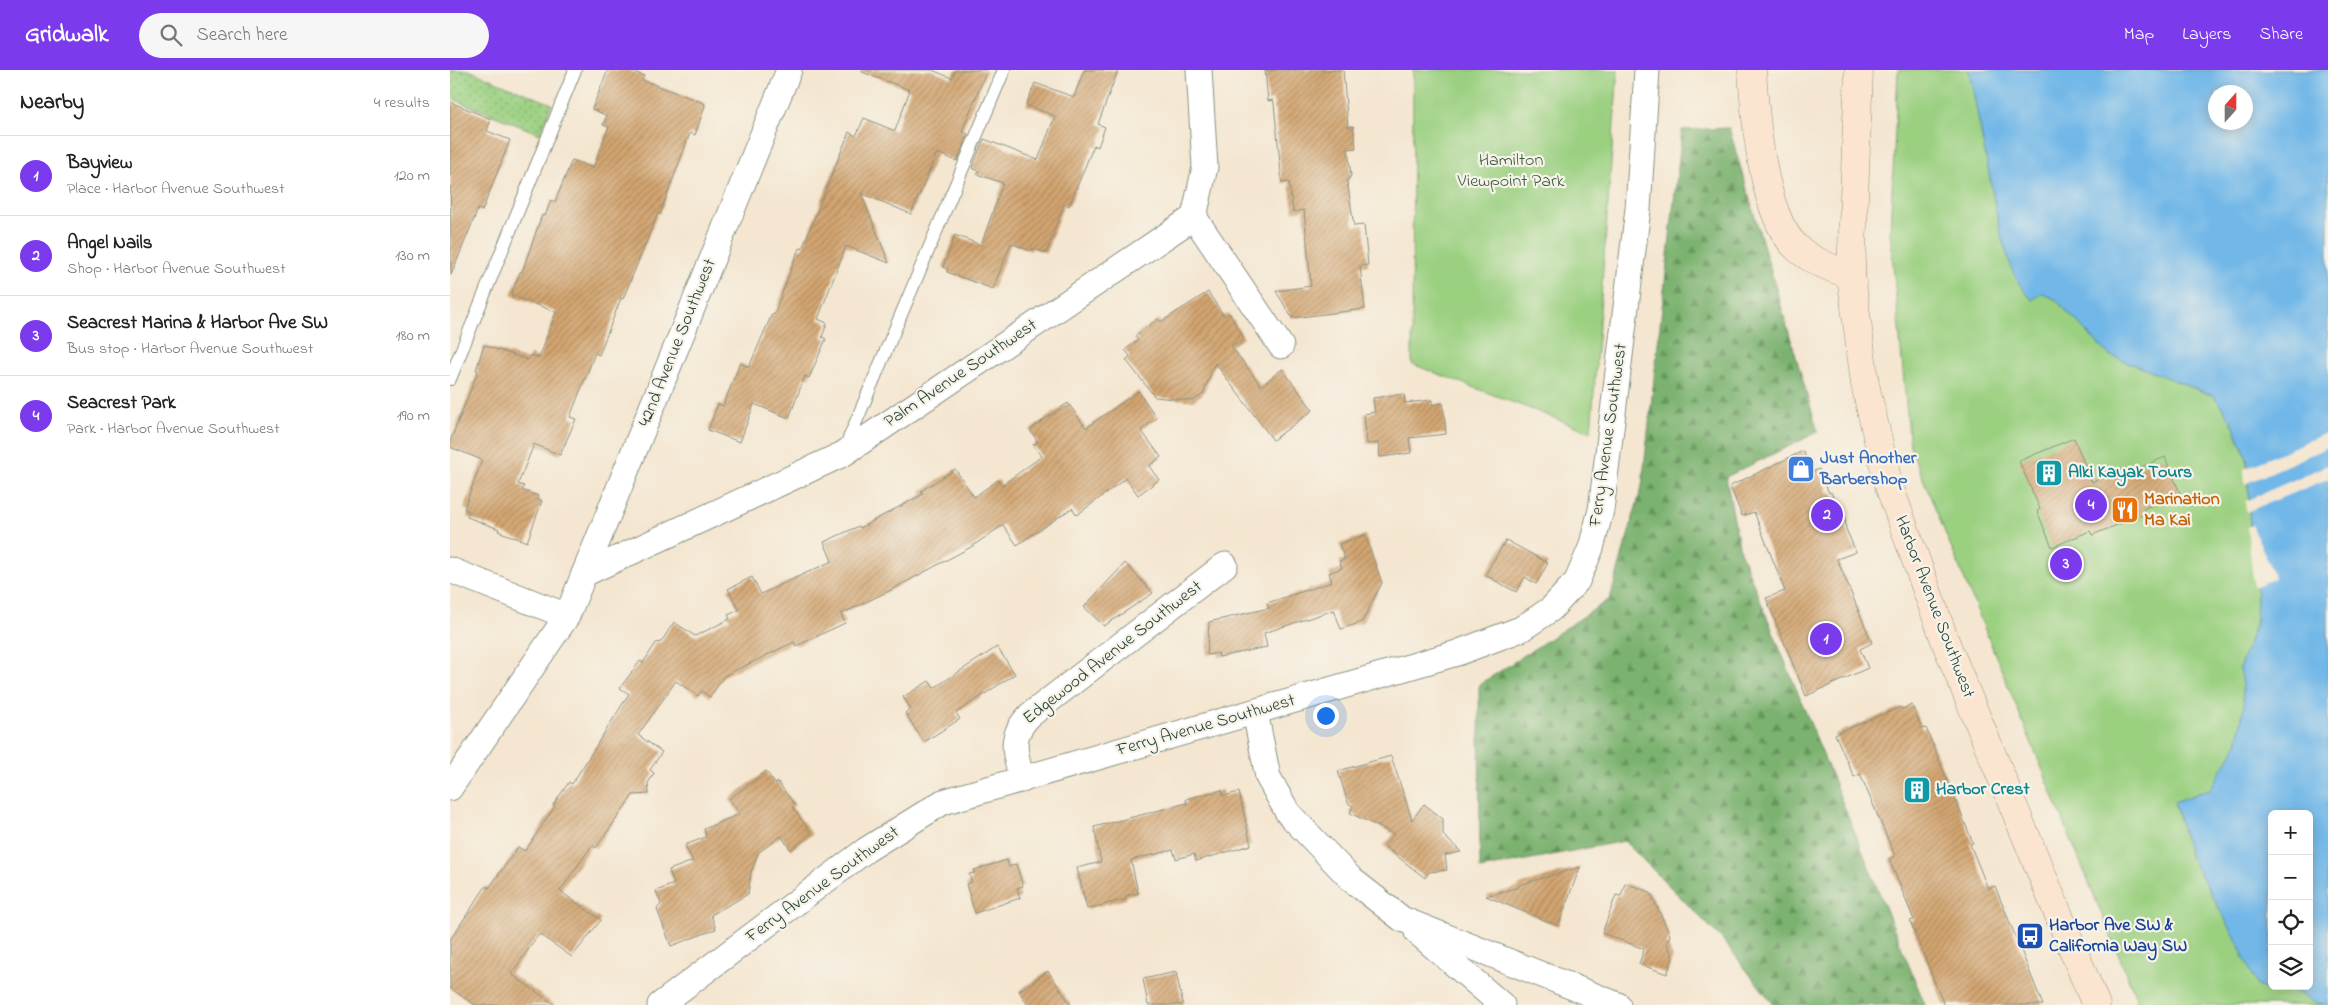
<!DOCTYPE html>
<html lang="en">
<head>
<meta charset="utf-8">
<style>
  body { margin:0; font-family:"Indie Flower",sans-serif; background:#f6f6f6; color:#222 }
  .controls { position:absolute; right:15px; bottom:15px; display:grid; overflow:hidden; border-radius:8px; box-shadow:0 2px 12px #0003 }
  .controls button { width:45px; height:45px; display:grid; place-items:center; padding:0; border:0; border-bottom:1px solid #e0e0e0; background:#fff; color:#222; font:25px sans-serif }
  .compass { position:absolute; left:1758px; top:15px; width:45px; height:45px; border-radius:50%; background:#fff; box-shadow:0 2px 12px #0003; rotate:21deg }
  .you { position:absolute; left:875px; top:645px; width:18px; height:18px; margin:-12px; border:4px solid #fff; border-radius:50%; background:#1a73e8; box-shadow:0 0 0 8px #1a73e833 }
  .badge { display:grid; place-items:center; width:32px; height:32px; border-radius:50%; background:#7c3aed; color:#fff; font-size:16px; font-weight:700 }
  .pin { position:absolute; translate:-50% -50%; border:2px solid #fff; box-shadow:0 1px 5px #0006 }
  .list { margin:0; padding:0; list-style:none }
  h2 { display:flex; justify-content:space-between; align-items:center; height:65px; margin:0; padding:0 20px; font-size:21px }
  h2 small { font-size:16px; font-weight:400; color:#767676 }
  .list li { display:grid; grid-template-columns:32px 1fr auto; gap:15px; align-items:center; box-sizing:border-box; height:80px; padding:0 20px; border-top:1px solid #e0e0e0 }
  .list b { display:block; font-size:19px; white-space:nowrap }
  .list p { margin:0; font-size:16px; white-space:nowrap; color:#767676 }
  .list em { font-size:16px; font-style:normal; color:#767676 }
  .icon { flex:none; width:28px; height:28px; fill:none; stroke:currentColor; stroke-width:2; stroke-linecap:round; stroke-linejoin:round }
  .map { position:relative; flex:none; width:1878px; height:935px; overflow:hidden }
  header { display:flex; align-items:center; gap:30px; box-sizing:border-box; height:70px; padding:0 25px; background:#7c3aed; color:#fff }
  header strong { font-size:24px }
  nav { display:flex; gap:28px; margin-inline-start:auto; font-size:18px }
  .search { width:350px; height:45px; background:#f6f6f6; display:flex; align-items:center; gap:12px; box-sizing:border-box; padding:0 18px; border-radius:28px; color:#767676; font-size:19px }
  main { display:flex }
  aside { flex:1; background:#fff }
  .map>svg:first-child { display:block }
  .grass { fill:url(#grass-dots); stroke:#5d865a }
  .forest { fill:url(#forest-firs); stroke:#4e7852 }
  .park { fill:#9bd081; stroke:#5d865a }
  .water { fill:#71b7e8; stroke:#487a8e; fill-rule:evenodd }
  .pier { fill:#f4e6d0 }
  .building { fill:url(#building-hatch) }
  .lines { fill:none; stroke-linecap:round; stroke-linejoin:round }
  .service-casing { stroke:#8a9282; stroke-width:14 }
  .minor-casing { stroke:#8a9282; stroke-width:27 }
  .secondary-casing { stroke:#8a9282; stroke-width:29 }
  .service { stroke:#fff; stroke-width:12 }
  .minor { stroke:#fff; stroke-width:25 }
  .secondary { stroke:#fce5d0; stroke-width:28 }
  .labels { text-anchor:middle; dominant-baseline:central; stroke-width:4.5; stroke-linejoin:round; paint-order:stroke }
  .park-label { font-size:18px; fill:#385a43; stroke:#f7f3e8 }
  .street-label { font-size:18px; fill:#1f3d34; stroke:#f7f3e8 }
  .shop-label { font-size:18px; font-weight:bold; fill:#366cbe; stroke:#f7f3e8; text-anchor:start }
  .culture-label { font-size:18px; font-weight:bold; fill:#0d838f; stroke:#f7f3e8; text-anchor:start }
  .food-label { font-size:18px; font-weight:bold; fill:#c56008; stroke:#f7f3e8; text-anchor:start }
  .transit-label { font-size:18px; font-weight:bold; fill:#164399; stroke:#f7f3e8; text-anchor:start }
</style>
</head>
<body>
<header>
<strong>Gridwalk</strong>
<div class="search"><svg class="icon" aria-label="search" viewBox="0 0 24 24"><circle cx="10" cy="10" r="6"/><path d="M15 15l6 6"/></svg>Search here</div>
<nav><a>Map</a><a>Layers</a><a>Share</a></nav>
</header>
<main>
<aside>
<h2>Nearby<small>4 results</small></h2>
<ul class="list">
<li><span class="badge">1</span><div><b>Bayview</b><p>Place · Harbor Avenue Southwest</p></div><em>120 m</em></li>
<li><span class="badge">2</span><div><b>Angel Nails</b><p>Shop · Harbor Avenue Southwest</p></div><em>130 m</em></li>
<li><span class="badge">3</span><div><b>Seacrest Marina &amp; Harbor Ave SW</b><p>Bus stop · Harbor Avenue Southwest</p></div><em>180 m</em></li>
<li><span class="badge">4</span><div><b>Seacrest Park</b><p>Park · Harbor Avenue Southwest</p></div><em>190 m</em></li>
</ul>
</aside>
<div class="map">
<svg width="1878" height="935" viewBox="0 0 1878 935">
  <defs>
    <pattern id="grass-dots" width="8" height="8" patternUnits="userSpaceOnUse" patternTransform="scale(1.25)"><rect width="8" height="8" fill="#9bd081"/><path d="M2 2h.1M6 6h.1" fill="none" stroke="#7eaa6a" stroke-width="1.8" stroke-linecap="round"/></pattern>
    <pattern id="forest-firs" width="22" height="20" patternUnits="userSpaceOnUse" patternTransform="scale(1.25)"><rect width="22" height="20" fill="#7cb26f"/><path d="M5 1l3.5 6h-7zM16 11l3.5 6h-7z" fill="#65925c"/></pattern>
    <pattern id="building-hatch" width="6" height="6" patternUnits="userSpaceOnUse" patternTransform="scale(1.25)"><rect width="6" height="6" fill="#d3a571"/><path d="M-1 1l2-2M0 6l6-6M5 7l2-2" fill="none" stroke="#ab885e"/></pattern>
  </defs>
  <rect width="100%" height="100%" fill="#f7f3e8"/>
  <filter id="ink" filterUnits="userSpaceOnUse"><feTurbulence type="fractalNoise" baseFrequency=".02" numOctaves="2"/><feDisplacementMap in="SourceGraphic" scale="10" xChannelSelector="R" yChannelSelector="G"/><feConvolveMatrix kernelMatrix="1 2 1 2 8 2 1 2 1" color-interpolation-filters="sRGB"/></filter>
  <filter id="wash" filterUnits="userSpaceOnUse"><feTurbulence type="fractalNoise" baseFrequency=".0096" numOctaves="4" result="noise"/><feDisplacementMap in="SourceGraphic" scale="20" xChannelSelector="R" yChannelSelector="G"/><feGaussianBlur stdDeviation="1.12" result="paint"/><feColorMatrix in="noise" values="0 0 0 0 0 0 0 0 0 0 0 0 0 0 0 0 0 1.4 0 .05"/><feComposite in="paint" operator="in"/></filter>
  <g filter="url(#wash)">
    <rect width="100%" height="100%" fill="#f4e6d0"/>
    <polygon class="grass" points="0,0 18,0 102,34 90,64 0,28"/>
    <polygon class="forest" points="1279,58 1368,362 1276,407 1290,481 1475,935 1324,935 1272,869 1174,771 1030,799 1029,615 1160,529 1192,416 1232,60"/>
    <g class="park">
      <polygon points="963,0 1168,0 1141,362 962,294"/>
      <path d="M 1448,0 L 1519,0 C 1525,32 1532,65 1538,97 C 1547,143 1551,192 1582,229 L 1593,223 L 1606,230 L 1659,284 L 1764,326 L 1781,350 L 1797,388 L 1801,481 L 1807,524 L 1806,552 L 1790,597 L 1794,637 L 1787,675 L 1822,916 L 1859,916 L 1878,935 L 1689,935 L 1460,377 L 1440,162 Z"/>
    </g>
    <path class="water" d="M 1519,0 L 1878,0 L 1878,935 L 1864,932 L 1836,916 L 1859,916 L 1859,744 L 1822,744 L 1822,922 L 1807,916 L 1784,865 L 1740,786 L 1724,732 L 1760,719 L 1787,675 L 1794,637 L 1790,597 L 1806,552 L 1807,524 L 1801,481 L 1797,388 L 1781,350 L 1764,326 L 1659,285 L 1606,230 L 1593,223 L 1582,230 L 1570,215 L 1563,202 L 1551,166 ZM 1766,22 L 1796,22 L 1796,52 L 1766,52 Z"/>
    <g class="pier">
      <polygon points="1878,362 1878,377 1795,414 1794,399"/>
      <polygon points="1878,395 1878,409 1796,442 1795,431"/>
      <polygon points="1802,455 1825,508 1804,517 1797,457"/>
    </g>
    <g id="blocks">
      <g class="building">
        <polygon points="158,0 179,0 194,6 192,10 254,33 255,36 245,65 240,63 210,144 208,143 173,229 171,228 149,285 145,283 120,347 126,349 110,385 84,374 68,414 74,416 72,420 88,426 87,429 92,431 77,472 48,461 49,459 17,447 19,441 14,439 32,390 0,377 0,372 28,301 26,300 34,275 78,290 80,285 89,288 106,242 61,225 70,202 72,202 92,145 95,146 101,130 105,132 122,90 143,98 159,57 153,55 157,46 142,39"/>
        <polygon points="412,0 482,0 502,8 505,0 537,0 512,61 518,64 507,91 487,83 461,144 411,123 439,193 396,176 368,249 377,253 372,267 376,269 359,308 355,306 339,348 304,334 290,372 258,360 268,334 273,336 290,293 299,297 322,244 324,245 349,178 352,179 399,62 406,66 414,48 445,61 460,20 412,2"/>
        <polygon points="634,0 668,0 648,54 655,57 648,77 644,75 619,136 614,134 596,183 582,178 581,181 561,173 543,219 497,202 498,199 493,197 505,165 531,175 553,113 527,104 529,101 522,98 534,69 588,90 605,46 576,35 585,13 624,27"/>
        <polygon points="815,0 893,0 898,57 903,56 906,78 898,79 901,106 897,111 904,156 914,155 918,195 910,196 915,239 842,248 826,221 861,216 854,140 843,142 839,112 832,113 824,34 823,30 818,31"/>
        <polygon points="0,32 41,49 37,61 60,70 32,141 28,139 1,205"/>
        <polygon points="758,222 774,246 779,243 794,268 781,276 811,316 832,299 863,340 823,370 765,293 753,324 743,331 705,327 676,290 680,286 675,280 688,270 685,266 708,249 711,252"/>
        <polygon points="688,321 707,348 691,360 711,387 699,396 709,410 688,425 676,408 627,445 622,438 567,475 553,455 521,477 439,521 391,544 395,553 346,576 344,572 274,606 260,627 252,621 248,626 226,611 188,665 212,682 200,700 204,703 198,713 199,724 183,725 146,778 142,775 110,821 151,850 122,887 89,864 61,904 105,935 25,935 0,918 0,870 36,816 39,818 68,777 75,781 105,736 103,735 119,712 122,714 179,624 170,618 190,591 193,593 206,573 211,572 224,552 245,566 280,549 278,545 289,540 278,519 302,507 311,524 382,491 374,472 409,456 410,458 473,424 471,421 505,399 524,427 548,410 552,415 592,386 583,375 588,372 580,360 606,341 618,333 636,358"/>
        <polygon points="954,324 955,333 982,330 982,335 993,333 996,364 959,368 961,383 930,387 929,373 917,374 914,344 925,342 923,328"/>
        <polygon points="1624,368 1642,412 1675,398 1677,403 1715,387 1730,423 1693,439 1695,444 1642,465 1640,461 1602,477 1587,441 1590,439 1569,391"/>
        <polygon points="1353,381 1362,402 1369,399 1379,423 1381,422 1386,435 1395,446 1396,459 1406,482 1387,489 1422,573 1410,579 1418,598 1356,626 1316,528 1335,521 1304,442 1292,446 1280,416"/>
        <polygon points="915,465 932,513 912,552 891,559 884,540 814,563 817,577 769,587 768,583 757,585 759,552 819,538 817,533 882,512 879,503 892,498 889,491 895,489 889,474"/>
        <polygon points="1056,470 1098,493 1086,514 1075,507 1066,522 1035,505"/>
        <polygon points="675,493 703,523 654,556 634,537"/>
        <polygon points="547,577 565,604 506,643 510,649 474,672 455,643 461,639 453,627 479,611 484,618"/>
        <polygon points="1462,635 1472,659 1476,658 1523,773 1520,774 1538,819 1545,816 1593,935 1494,935 1460,851 1464,850 1439,789 1445,786 1410,704 1404,707 1385,664 1451,637 1452,639"/>
        <polygon points="941,686 962,750 974,734 993,749 993,765 1011,782 995,785 997,800 979,802 975,808 934,776 944,764 900,743 903,736 898,733 888,701"/>
        <polygon points="316,701 325,714 328,712 345,735 342,737 362,764 341,780 331,766 308,783 301,802 298,824 261,845 266,859 221,876 207,839 211,834 206,821 224,814 219,800 243,791 235,775 256,767 254,759 290,744 279,729"/>
        <polygon points="772,720 773,726 789,722 801,775 746,791 744,784 726,789 723,780 681,790 688,823 675,826 676,829 637,839 627,798 651,792 644,757 737,733 736,729"/>
        <polygon points="557,790 559,797 566,794 573,816 567,818 570,828 525,843 516,814 522,812 519,804 524,803 524,800"/>
        <polygon points="1130,797 1108,856 1036,826 1069,817 1069,815"/>
        <polygon points="1175,813 1200,822 1220,865 1217,874 1223,887 1217,904 1189,894 1194,879 1152,863 1166,825 1171,826"/>
        <polygon points="598,901 621,935 578,935 569,921"/>
        <polygon points="726,902 733,935 698,935 693,909"/>
      </g>
    </g>
  </g>
  <g filter="url(#ink)">
    <use href="#blocks" fill-opacity="0" stroke="#8a9282" stroke-width="1"/>
    <g class="lines">
      <g class="service-casing">
        <g id="service">
          <polyline points="0,309 125,0"/>
          <polyline points="395,378 554,0"/>
        </g>
      </g>
      <g class="minor-casing">
        <g id="minor">
          <polyline points="744,147 831,276"/>
          <polyline points="0,500 117,546"/>
          <polyline points="134,504 393,384 744,147 755,97 749,0"/>
          <polyline points="805,642 818,707 838,743 902,810 952,849 1168,935"/>
          <path d="M 572,710 C 565,682 558,667 580,645 L 775,495"/>
          <polyline points="0,718 117,546 339,0"/>
          <polyline points="967,862 1052,935"/>
          <polyline points="210,935 416,780 493,732 1007,583 1071,559 1101,539 1127,511 1141,478 1151,440 1188,139 1197,0"/>
        </g>
      </g>
      <g class="secondary-casing">
        <g id="secondary">
          <path d="M 1302,0 C 1305,46 1312,145 1346,177 C 1361,191 1382,199 1401,205"/>
          <polyline points="1409,0 1401,205 1415,314 1438,413 1497,576 1646,935"/>
        </g>
      </g>
      <use href="#service" class="service"/>
      <use href="#minor" class="minor"/>
      <use href="#secondary" class="secondary"/>
    </g>
  </g>
  <defs>
    <g id="shop-square" transform="scale(1.4375)"><rect x="-9" y="-9" width="18" height="18" rx="4" fill="#3f7fe0" stroke="#f7f3e8"/><path d="M-5-2.5h2.3a2.7 3.5 0 0 1 5.4 0H5L5.5 6h-11ZM-1.5-2.5h3a1.5 2.3 0 0 0-3 0Z" fill="#fff"/></g>
    <g id="building-square" transform="scale(1.4375)"><rect x="-9" y="-9" width="18" height="18" rx="4" fill="#0f9aa8" stroke="#f7f3e8"/><path d="M-4-6H4V6H1V3H-1V6H-4ZM-2.5-4.3h1.7v1.8h-1.7ZM.8-4.3h1.7v1.8H.8ZM-2.5-1h1.7V.8h-1.7ZM.8-1h1.7V.8H.8Z" fill="#fff"/></g>
    <g id="restaurant-square" transform="scale(1.4375)"><rect x="-9" y="-9" width="18" height="18" rx="4" fill="#e8710a" stroke="#f7f3e8"/><path d="M-5-6h1v4h1v-4h1v4h1v-4h1v5L-1.5 .5V6h-2V.5L-5-1ZM5-6V6H3V1.5H1.5Q1.5-4 5-6Z" fill="#fff"/></g>
    <g id="bus-square" transform="scale(1.4375)"><rect x="-9" y="-9" width="18" height="18" rx="4" fill="#1a4fb4" stroke="#f7f3e8"/><path d="M-5-6H5V4H4V6H2V4H-2V6H-4V4H-5ZM-3.5-4V0h7V-4ZM-3.5 1.2v1.5H-2V1.2ZM2 1.2v1.5H3.5V1.2Z" fill="#fff"/></g>
  </defs>
  <g fill-rule="evenodd">
    <use href="#shop-square" x="1351" y="399"/>
    <use href="#building-square" x="1599" y="403"/>
    <use href="#restaurant-square" x="1675" y="440"/>
    <use href="#building-square" x="1467" y="720"/>
    <use href="#bus-square" x="1580" y="866"/>
  </g>
  <g class="labels">
    <g class="park-label">
      <text x="1061" y="91">Hamilton<tspan x="1061" dy="21">Viewpoint Park</tspan></text>
    </g>
    <g class="street-label">
      <text transform="translate(228 273) rotate(-68)">42nd Avenue Southwest</text>
      <text transform="translate(511 304) rotate(-34)">Palm Avenue Southwest</text>
      <text transform="translate(1159 365) rotate(-82)">Ferry Avenue Southwest</text>
      <text transform="translate(1484 537) rotate(69)">Harbor Avenue Southwest</text>
      <text transform="translate(663 583) rotate(-38)">Edgewood Avenue Southwest</text>
      <text transform="translate(756 656) rotate(-16)">Ferry Avenue Southwest</text>
      <text transform="translate(373 815) rotate(-36)">Ferry Avenue Southwest</text>
    </g>
    <g class="shop-label">
      <text x="1370" y="389">Just Another<tspan x="1370" dy="21">Barbershop</tspan></text>
    </g>
    <g class="culture-label">
      <text x="1618" y="403">Alki Kayak Tours</text>
      <text x="1486" y="720">Harbor Crest</text>
    </g>
    <g class="food-label">
      <text x="1694" y="430">Marination<tspan x="1694" dy="21">Ma Kai</tspan></text>
    </g>
    <g class="transit-label">
      <text x="1599" y="856">Harbor Ave SW &amp;<tspan x="1599" dy="21">California Way SW</tspan></text>
    </g>
  </g>
</svg>
<div class="controls">
<button>+</button>
<button>−</button>
<button><svg class="icon" aria-label="locate" viewBox="0 0 24 24"><circle cx="12" cy="12" r="6"/><path d="M12 2v4M12 18v4M2 12h4M18 12h4"/></svg></button>
<button><svg class="icon" aria-label="layers" viewBox="0 0 24 24"><path d="M12 4l9 5-9 5-9-5zM3 14l9 5 9-5"/></svg></button>
</div>
<svg class="compass" viewBox="-18 -18 36 36"><path d="M0-13l5 13h-10z" fill="#e53935"/><path d="M0 13l5-13h-10z" fill="#767676"/></svg>
<div class="you"></div>
<div class="pin badge" style="left:1376px;top:569px">1</div>
<div class="pin badge" style="left:1377px;top:445px">2</div>
<div class="pin badge" style="left:1616px;top:494px">3</div>
<div class="pin badge" style="left:1641px;top:435px">4</div>
</div>
</main>
</body>
</html>
